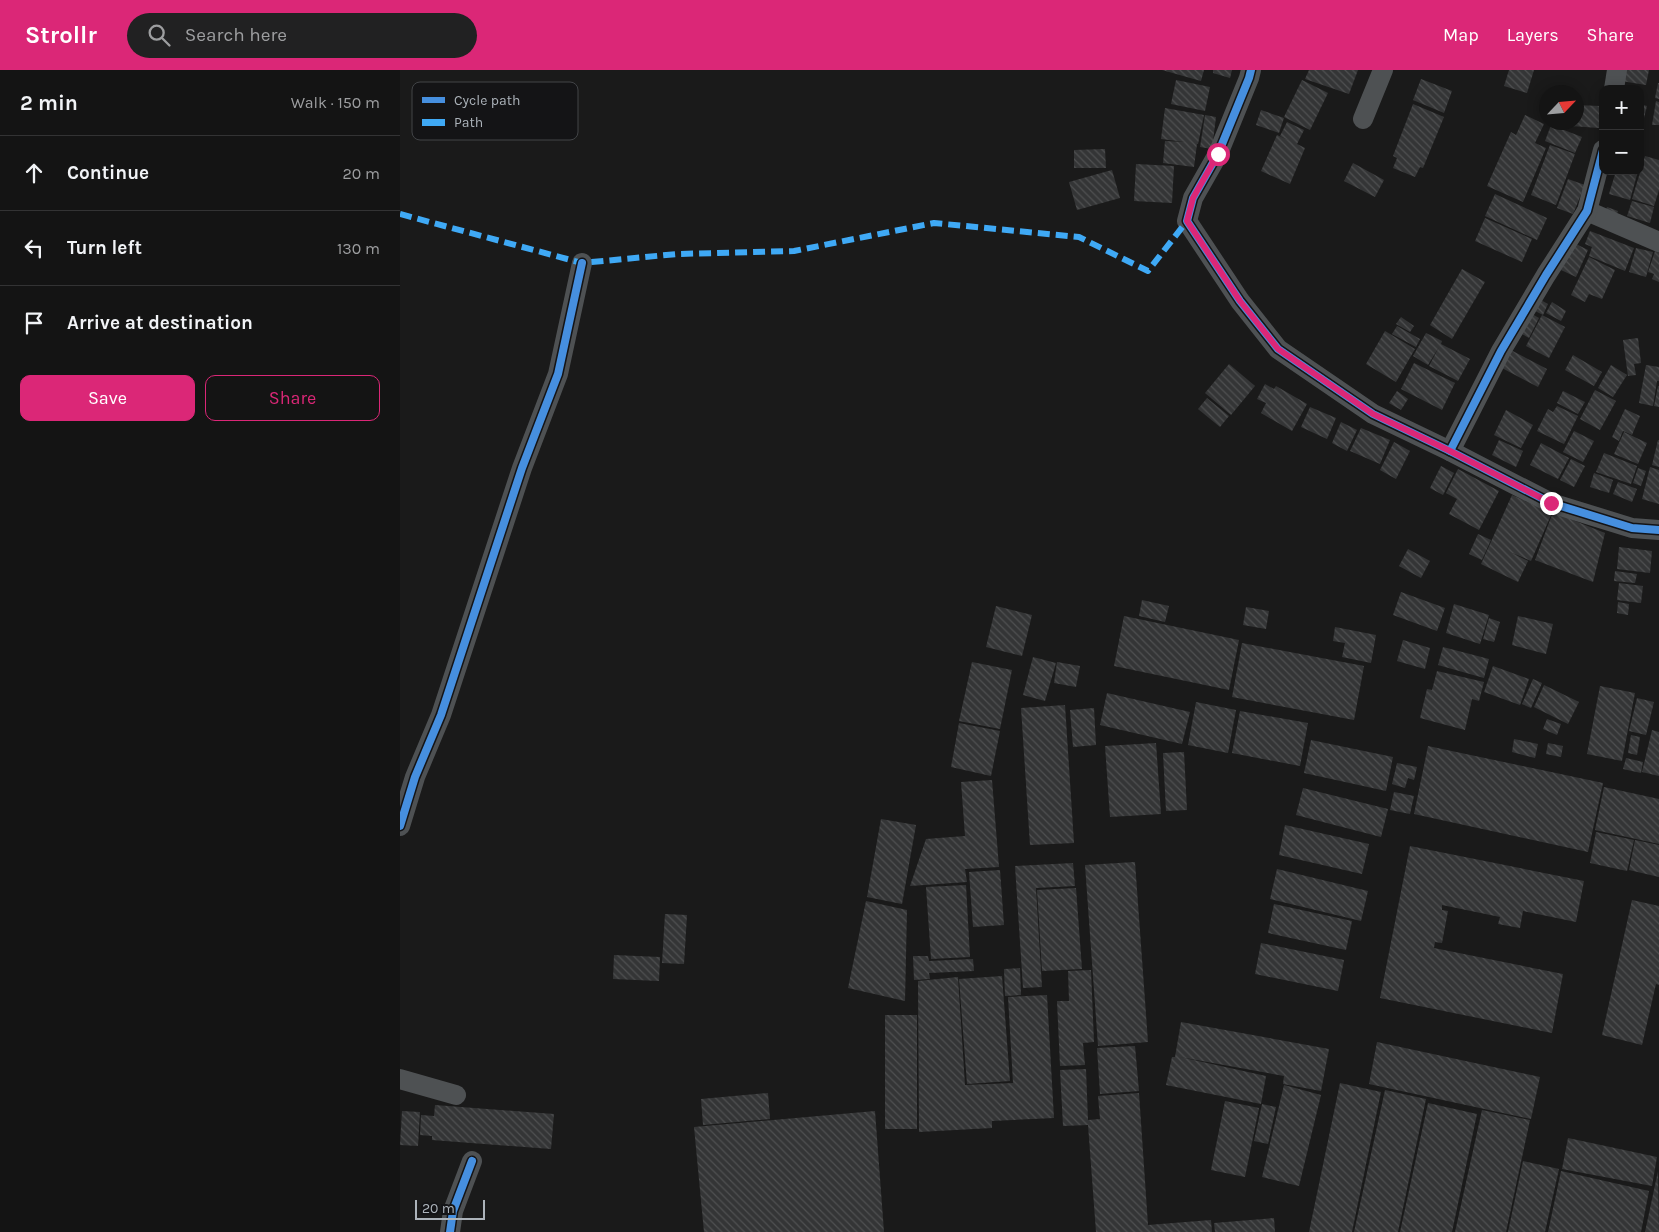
<!DOCTYPE html>
<html lang="en">
<head>
<meta charset="utf-8">
<style>
  body { margin:0; font-family:Karla,sans-serif; background:#212122; color:#f1f3f6 }
  .controls { position:absolute; right:15px; top:15px; display:grid; overflow:hidden; border-radius:10px; box-shadow:0 2px 12px #0003 }
  .controls button { width:45px; height:45px; display:grid; place-items:center; padding:0; border:0; border-bottom:1px solid #333334; background:#141414; color:#f1f3f6; font:25px sans-serif }
  .compass { position:absolute; left:1139px; top:15px; width:45px; height:45px; border-radius:50%; background:#141414; box-shadow:0 2px 12px #0003; rotate:64deg }
  .scale { position:absolute; left:15px; bottom:12px; width:70px; box-sizing:border-box; padding-left:5px; border:2px solid #acb3ba; border-top:0; font-size:14px; line-height:18px; white-space:nowrap; color:#acb3ba; -webkit-text-stroke:4px #141416; paint-order:stroke }
  .stop { position:absolute; width:15px; height:15px; margin:-11px; border:4px solid #db2777; border-radius:50%; background:#fff }
  .stop.end { background:#db2777; border-color:#fff; box-shadow:0 1px 5px #0008 }
  .list { margin:0; padding:0; list-style:none }
  h2 { display:flex; justify-content:space-between; align-items:center; height:65px; margin:0; padding:0 20px; font-size:21px }
  h2 small { font-size:16px; font-weight:400; color:#9d9ea0 }
  .list li { display:grid; grid-template-columns:32px 1fr auto; gap:15px; align-items:center; box-sizing:border-box; height:75px; padding:0 20px; border-top:1px solid #333334 }
  .list b { display:block; font-size:19px; white-space:nowrap }
  .list em { font-size:16px; font-style:normal; color:#9d9ea0 }
  .actions { display:flex; gap:10px; padding:15px 20px }
  .actions a { flex:1; padding:11px 0; border:1px solid #db2777; border-radius:10px; text-align:center; font-size:18px; color:#db2777 }
  .actions .main { background:#db2777; color:#fff }
  .icon { flex:none; width:28px; height:28px; fill:none; stroke:currentColor; stroke-width:2; stroke-linecap:round; stroke-linejoin:round }
  .map { position:relative; flex:none; width:1259px; height:1162px; overflow:hidden }
  header { display:flex; align-items:center; gap:30px; box-sizing:border-box; height:70px; padding:0 25px; background:#db2777; color:#fff }
  header strong { font-size:24px }
  nav { display:flex; gap:28px; margin-inline-start:auto; font-size:18px }
  .search { width:350px; height:45px; background:#212122; display:flex; align-items:center; gap:12px; box-sizing:border-box; padding:0 18px; border-radius:28px; color:#9d9ea0; font-size:19px }
  main { display:flex }
  aside { flex:1; background:#141414 }
  .map>svg:first-child { display:block }
  .building { fill:url(#building-back-hatch) }
  .lines { fill:none; stroke-linecap:round; stroke-linejoin:round }
  .minor { stroke:#4e5153; stroke-width:20 }
  .quiet { stroke:#3fa9f5; stroke-width:6; stroke-dasharray:12 6; stroke-linecap:butt }
  .cycleway-casing { stroke:#141416; stroke-width:11 }
  .cycleway { stroke:#468fdf; stroke-width:8 }
  .route { stroke:#db2777; stroke-width:6 }
  .key { fill:#141416; stroke:#424447; stroke-width:1 }
  .key-label { font-size:14px; fill:#acb3ba }
</style>
</head>
<body>
<header>
<strong>Strollr</strong>
<div class="search"><svg class="icon" aria-label="search" viewBox="0 0 24 24"><circle cx="10" cy="10" r="6"/><path d="M15 15l6 6"/></svg>Search here</div>
<nav><a>Map</a><a>Layers</a><a>Share</a></nav>
</header>
<main>
<aside>
<h2>2 min<small>Walk · 150 m</small></h2>
<ul class="list">
<li><svg class="icon" aria-label="ahead" viewBox="0 0 24 24"><path d="M12 20V5M6 11l6-6 6 6"/></svg><div><b>Continue</b></div><em>20 m</em></li>
<li><svg class="icon" aria-label="left" viewBox="0 0 24 24"><path d="M17 20v-9H6M10 6l-5 5 5 5"/></svg><div><b>Turn left</b></div><em>130 m</em></li>
<li><svg class="icon" aria-label="arrive" viewBox="0 0 24 24"><path d="M6 21V4h12l-3 4 3 4H6"/></svg><div><b>Arrive at destination</b></div></li>
</ul>
<div class="actions"><a class="main">Save</a><a>Share</a></div>
</aside>
<div class="map">
<svg width="1259" height="1162" viewBox="0 0 1259 1162">
  <defs>
    <pattern id="building-back-hatch" width="6" height="6" patternUnits="userSpaceOnUse" patternTransform="scale(1.25)"><rect width="6" height="6" fill="#343536"/><path d="M-1 5l2 2M0 0l6 6M5-1l2 2" fill="none" stroke="#4f5051"/></pattern>
  </defs>
  <rect width="100%" height="100%" fill="#1a1a1a"/>
  <g class="building">
    <polygon points="762,0 804,0 801,11"/>
    <polygon points="813,0 832,0 830,8 813,3"/>
    <polygon points="909,0 958,0 949,24 905,9"/>
    <polygon points="1109,0 1134,0 1127,23 1104,16"/>
    <polygon points="1223,0 1249,0 1246,15 1221,11"/>
    <polygon points="1021,9 1052,21 1044,43 1013,30"/>
    <polygon points="776,10 810,17 805,41 771,34"/>
    <polygon points="902,10 928,23 910,60 884,47"/>
    <polygon points="1258,13 1259,13 1259,29 1255,28"/>
    <polygon points="1256,31 1259,32 1259,55 1252,55"/>
    <polygon points="1013,34 1044,47 1023,98 1020,97 1015,107 993,98 997,88 993,86"/>
    <polygon points="1240,34 1247,36 1242,56 1240,56"/>
    <polygon points="1176,35 1200,36 1199,58 1171,56 1171,52 1176,52"/>
    <polygon points="765,38 804,45 798,74 797,74 794,97 763,93 765,71 785,72 761,69"/>
    <polygon points="861,40 884,48 879,63 856,55"/>
    <polygon points="805,45 816,47 812,79 800,77"/>
    <polygon points="1125,45 1144,54 1135,73 1146,78 1123,132 1087,116 1111,62 1116,65"/>
    <polygon points="887,52 904,60 897,74 905,78 890,114 861,101 877,65 890,71 880,66"/>
    <polygon points="1151,55 1182,67 1175,83 1145,71"/>
    <polygon points="1150,75 1175,84 1156,135 1131,125"/>
    <polygon points="705,79 706,98 674,98 674,80"/>
    <polygon points="1245,86 1259,90 1259,120 1254,136 1232,129"/>
    <polygon points="953,93 984,110 975,127 944,111"/>
    <polygon points="736,94 774,96 772,133 734,131"/>
    <polygon points="712,100 720,128 677,140 669,112"/>
    <polygon points="1216,101 1238,101 1230,130 1209,124"/>
    <polygon points="1168,109 1185,115 1173,144 1157,138"/>
    <polygon points="1095,124 1147,148 1137,170 1085,146"/>
    <polygon points="1232,131 1254,137 1250,153 1227,146"/>
    <polygon points="1207,137 1218,141 1215,150 1204,146"/>
    <polygon points="1085,148 1132,169 1122,192 1075,171"/>
    <polygon points="1190,161 1234,178 1225,201 1189,186 1192,177 1185,174"/>
    <polygon points="1174,173 1188,180 1176,207 1161,200"/>
    <polygon points="1236,178 1253,182 1246,207 1229,202"/>
    <polygon points="1255,181 1259,182 1259,212 1252,209 1254,204 1248,202"/>
    <polygon points="1189,187 1215,200 1202,229 1189,224 1185,232 1171,225"/>
    <polygon points="1062,199 1085,212 1052,269 1030,255"/>
    <polygon points="1139,229 1148,234 1143,245 1133,240"/>
    <polygon points="1152,232 1166,241 1161,251 1146,243"/>
    <polygon points="1132,244 1139,248 1129,268 1122,264"/>
    <polygon points="1142,245 1165,257 1149,288 1126,276"/>
    <polygon points="1001,247 1014,256 1010,262 996,254"/>
    <polygon points="997,256 1020,269 1016,277 992,264"/>
    <polygon points="985,261 1015,279 996,312 966,294"/>
    <polygon points="1026,263 1042,271 1041,274 1070,289 1058,311 1029,296 1039,277 1028,295 1013,286"/>
    <polygon points="1238,268 1241,293 1234,294 1236,305 1228,306 1223,270"/>
    <polygon points="1109,279 1147,299 1138,317 1100,297"/>
    <polygon points="1173,285 1202,302 1194,316 1165,300"/>
    <polygon points="1014,293 1055,313 1042,340 1001,319"/>
    <polygon points="829,294 855,316 831,345 805,323"/>
    <polygon points="1211,295 1227,305 1213,327 1198,318"/>
    <polygon points="1246,295 1259,297 1259,311 1257,311 1253,336 1239,333"/>
    <polygon points="865,314 874,319 876,316 907,334 892,361 861,343 866,333 857,329"/>
    <polygon points="1258,316 1259,316 1259,337 1254,336"/>
    <polygon points="1195,320 1216,331 1200,360 1180,349"/>
    <polygon points="997,321 1008,329 1001,340 989,333"/>
    <polygon points="1163,321 1185,332 1178,344 1157,333"/>
    <polygon points="807,328 829,346 820,357 798,339"/>
    <polygon points="1157,336 1178,346 1164,374 1137,361 1148,339 1153,342"/>
    <polygon points="910,337 936,348 927,369 901,357"/>
    <polygon points="1225,339 1240,346 1232,365 1223,361 1219,371 1212,367"/>
    <polygon points="1106,340 1133,355 1121,378 1094,365"/>
    <polygon points="941,352 957,360 947,381 932,373"/>
    <polygon points="961,358 990,370 980,394 950,381"/>
    <polygon points="1174,361 1194,371 1183,392 1163,382"/>
    <polygon points="1224,362 1247,373 1238,394 1214,384"/>
    <polygon points="1099,370 1123,381 1116,397 1092,385"/>
    <polygon points="1258,370 1259,370 1259,397 1252,395"/>
    <polygon points="994,372 1010,381 996,409 980,400"/>
    <polygon points="1141,373 1169,388 1158,409 1130,395"/>
    <polygon points="1204,383 1237,396 1231,414 1196,402"/>
    <polygon points="1171,389 1185,396 1174,417 1160,410"/>
    <polygon points="1041,396 1054,403 1043,425 1030,418"/>
    <polygon points="1250,397 1259,400 1259,434 1242,429"/>
    <polygon points="1238,398 1246,401 1241,416 1233,413"/>
    <polygon points="1058,399 1099,421 1079,460 1049,444 1057,429 1046,423"/>
    <polygon points="1194,403 1213,410 1209,423 1190,417"/>
    <polygon points="1218,412 1237,419 1232,432 1213,424"/>
    <polygon points="1112,425 1152,443 1131,491 1110,482 1128,491 1118,512 1081,494"/>
    <polygon points="1153,442 1205,463 1193,512 1135,490"/>
    <polygon points="1078,464 1091,470 1082,490 1069,484"/>
    <polygon points="1219,477 1252,481 1250,503 1217,499"/>
    <polygon points="1008,479 1030,491 1021,508 999,496"/>
    <polygon points="1215,501 1237,504 1235,513 1214,511"/>
    <polygon points="1219,513 1243,516 1241,533 1217,530"/>
    <polygon points="1001,522 1045,538 1037,561 993,545"/>
    <polygon points="742,530 769,536 765,552 739,546"/>
    <polygon points="1218,532 1229,534 1228,545 1217,543"/>
    <polygon points="1054,534 1089,545 1080,574 1046,563"/>
    <polygon points="596,536 632,545 622,586 586,577"/>
    <polygon points="846,537 869,541 866,559 843,555"/>
    <polygon points="724,546 839,570 829,620 714,596"/>
    <polygon points="1118,546 1153,554 1146,584 1112,575"/>
    <polygon points="1089,548 1100,552 1094,572 1083,569"/>
    <polygon points="935,557 976,565 971,593 942,587 945,573 933,571"/>
    <polygon points="1003,570 1030,578 1025,599 997,591"/>
    <polygon points="842,573 964,596 954,650 832,627"/>
    <polygon points="1043,577 1089,589 1084,608 1038,595"/>
    <polygon points="633,587 656,593 645,631 623,625"/>
    <polygon points="572,592 612,600 600,659 559,651"/>
    <polygon points="657,592 680,596 676,617 654,613"/>
    <polygon points="1093,596 1129,609 1120,635 1084,622"/>
    <polygon points="1037,601 1084,612 1079,631 1072,629 1065,660 1020,648 1027,619 1032,620"/>
    <polygon points="1133,609 1142,613 1131,638 1122,634"/>
    <polygon points="1144,615 1179,632 1168,654 1134,637"/>
    <polygon points="1200,616 1235,623 1222,691 1187,684"/>
    <polygon points="707,623 790,642 782,674 700,655"/>
    <polygon points="1237,628 1254,632 1246,665 1229,661"/>
    <polygon points="796,632 836,640 828,683 788,675"/>
    <polygon points="665,635 674,773 630,775 621,638"/>
    <polygon points="694,638 696,675 673,677 670,640"/>
    <polygon points="840,641 908,653 900,696 832,683"/>
    <polygon points="1147,649 1161,654 1157,665 1143,659"/>
    <polygon points="559,653 600,661 591,706 551,697"/>
    <polygon points="1252,660 1259,662 1259,706 1242,702"/>
    <polygon points="1231,665 1240,667 1237,685 1228,683"/>
    <polygon points="1114,669 1138,674 1135,688 1112,682"/>
    <polygon points="911,670 993,687 986,721 904,703"/>
    <polygon points="756,673 761,744 710,747 705,676"/>
    <polygon points="1148,673 1163,676 1161,687 1146,684"/>
    <polygon points="1028,676 1203,713 1188,782 1014,744"/>
    <polygon points="784,682 787,740 766,741 763,683"/>
    <polygon points="1226,688 1243,692 1241,703 1223,699"/>
    <polygon points="997,693 1017,697 1014,710 1008,708 1005,718 992,714"/>
    <polygon points="592,710 599,797 565,799 567,812 510,816 526,769 565,766 561,712"/>
    <polygon points="1204,717 1259,729 1259,774 1195,760"/>
    <polygon points="903,718 988,739 981,767 896,745"/>
    <polygon points="994,722 1014,726 1010,744 990,740"/>
    <polygon points="481,749 516,755 502,834 467,827"/>
    <polygon points="885,755 969,774 962,804 879,785"/>
    <polygon points="1196,762 1234,770 1227,801 1190,793"/>
    <polygon points="1235,770 1259,775 1259,807 1229,800"/>
    <polygon points="1010,776 1184,811 1176,852 1123,841 1120,858 1098,854 1100,847 1042,835 1042,840 1048,841 1042,873 1035,872 1034,878 1163,904 1152,963 980,928"/>
    <polygon points="735,792 748,972 698,976 685,795"/>
    <polygon points="673,793 675,816 636,818 642,917 623,918 615,796"/>
    <polygon points="877,799 968,821 961,851 870,829"/>
    <polygon points="600,800 604,855 573,857 569,802"/>
    <polygon points="566,815 570,887 531,889 526,817"/>
    <polygon points="676,818 682,899 642,901 637,820"/>
    <polygon points="1232,830 1259,836 1259,915 1256,914 1242,975 1202,965"/>
    <polygon points="466,831 507,840 505,931 448,918"/>
    <polygon points="874,834 952,851 946,880 868,863"/>
    <polygon points="265,844 287,845 284,894 262,893"/>
    <polygon points="861,873 944,890 938,921 855,904"/>
    <polygon points="214,885 260,887 259,911 213,909"/>
    <polygon points="513,886 528,886 529,891 573,889 574,901 529,903 530,909 514,910"/>
    <polygon points="620,898 621,925 605,926 604,899"/>
    <polygon points="691,900 694,972 683,973 685,995 660,996 657,931 669,931 668,901"/>
    <polygon points="602,906 610,1011 567,1014 559,909"/>
    <polygon points="558,907 565,1015 613,1013 608,927 647,925 654,1048 592,1051 592,1058 519,1062 518,911"/>
    <rect x="485" y="945" width="32" height="114"/>
    <polygon points="781,952 929,979 921,1021 883,1014 884,1006 780,987 866,1006 861,1034 766,1015 772,987 775,987"/>
    <polygon points="977,972 1140,1007 1131,1049 969,1014"/>
    <polygon points="735,976 739,1021 700,1024 697,978"/>
    <polygon points="686,999 688,1050 700,1049 698,1026 739,1023 748,1155 811,1150 812,1162 696,1162 688,1055 663,1056 660,1000"/>
    <polygon points="940,1013 981,1022 952,1162 909,1162"/>
    <polygon points="884,1015 921,1025 899,1116 862,1107"/>
    <polygon points="985,1020 1026,1029 998,1162 954,1162"/>
    <polygon points="368,1023 370,1049 303,1055 301,1029"/>
    <polygon points="825,1031 859,1038 845,1107 811,1100"/>
    <polygon points="1028,1033 1077,1044 1052,1162 1000,1162"/>
    <polygon points="862,1034 876,1037 868,1074 854,1071"/>
    <polygon points="35,1035 154,1044 151,1079 32,1070 32,1066 20,1065 21,1045 34,1046"/>
    <polygon points="1082,1040 1130,1050 1106,1162 1055,1162"/>
    <polygon points="2,1041 20,1042 18,1076 0,1075"/>
    <polygon points="475,1041 484,1162 304,1162 294,1057"/>
    <polygon points="1168,1068 1257,1087 1252,1116 1162,1099"/>
    <polygon points="1123,1091 1159,1099 1145,1162 1108,1162"/>
    <polygon points="1161,1101 1249,1121 1241,1162 1148,1162"/>
    <polygon points="1258,1101 1259,1162 1245,1162"/>
    <polygon points="874,1148 875,1162 815,1162 814,1153"/>
  </g>
  <g class="lines">
    <g class="minor">
      <polyline points="851,0 849,8 818,84 793,128 787,151 840,231 878,279 973,344 1050,381 1151,433 1232,458 1259,460"/>
      <polyline points="1214,19 1217,0"/>
      <polyline points="963,49 983,0"/>
      <polyline points="1187,141 1259,172"/>
      <polyline points="1050,381 1101,281 1146,205 1187,141 1203,80"/>
      <polyline points="0,756 15,707 41,645 122,398 158,304 182,193"/>
      <polyline points="0,1009 56,1025"/>
      <polyline points="50,1162 53,1141 72,1091"/>
    </g>
    <polyline class="quiet" points="0,144 182,193 277,184 394,181 534,153 679,167 748,201 787,151"/>
    <g class="cycleway-casing">
      <g id="cycleway">
        <polyline points="851,0 849,8 818,84 793,128 787,151 840,231 878,279 973,344 1050,381 1151,433 1232,458 1259,460"/>
        <polyline points="1050,381 1101,281 1146,205 1187,141 1203,80"/>
        <polyline points="0,756 15,707 41,645 122,398 158,304 182,193"/>
        <polyline points="50,1162 53,1141 72,1091"/>
      </g>
    </g>
    <use href="#cycleway" class="cycleway"/>
  </g>
  <g class="lines">
    <polyline class="route" points="818,84 793,128 787,151 840,231 878,279 973,344 1050,381 1151,433"/>
  </g>
  <rect x="12" y="12" width="166" height="58" rx="8" class="key"/>
  <rect x="22" y="27" width="23" height="6" fill="#468fdf"/>
  <rect x="22" y="49" width="23" height="7" fill="#3fa9f5"/>
  <g class="key-label">
    <text x="54" y="35">Cycle path</text>
    <text x="54" y="57">Path</text>
  </g>
</svg>
<div class="controls">
<button>+</button>
<button>−</button>
</div>
<svg class="compass" viewBox="-18 -18 36 36"><path d="M0-13l5 13h-10z" fill="#e53935"/><path d="M0 13l5-13h-10z" fill="#9d9ea0"/></svg>
<div class="scale">20 m</div>
<div class="stop" style="left:818px;top:84px"></div>
<div class="stop end" style="left:1151px;top:433px"></div>
</div>
</main>
</body>
</html>
